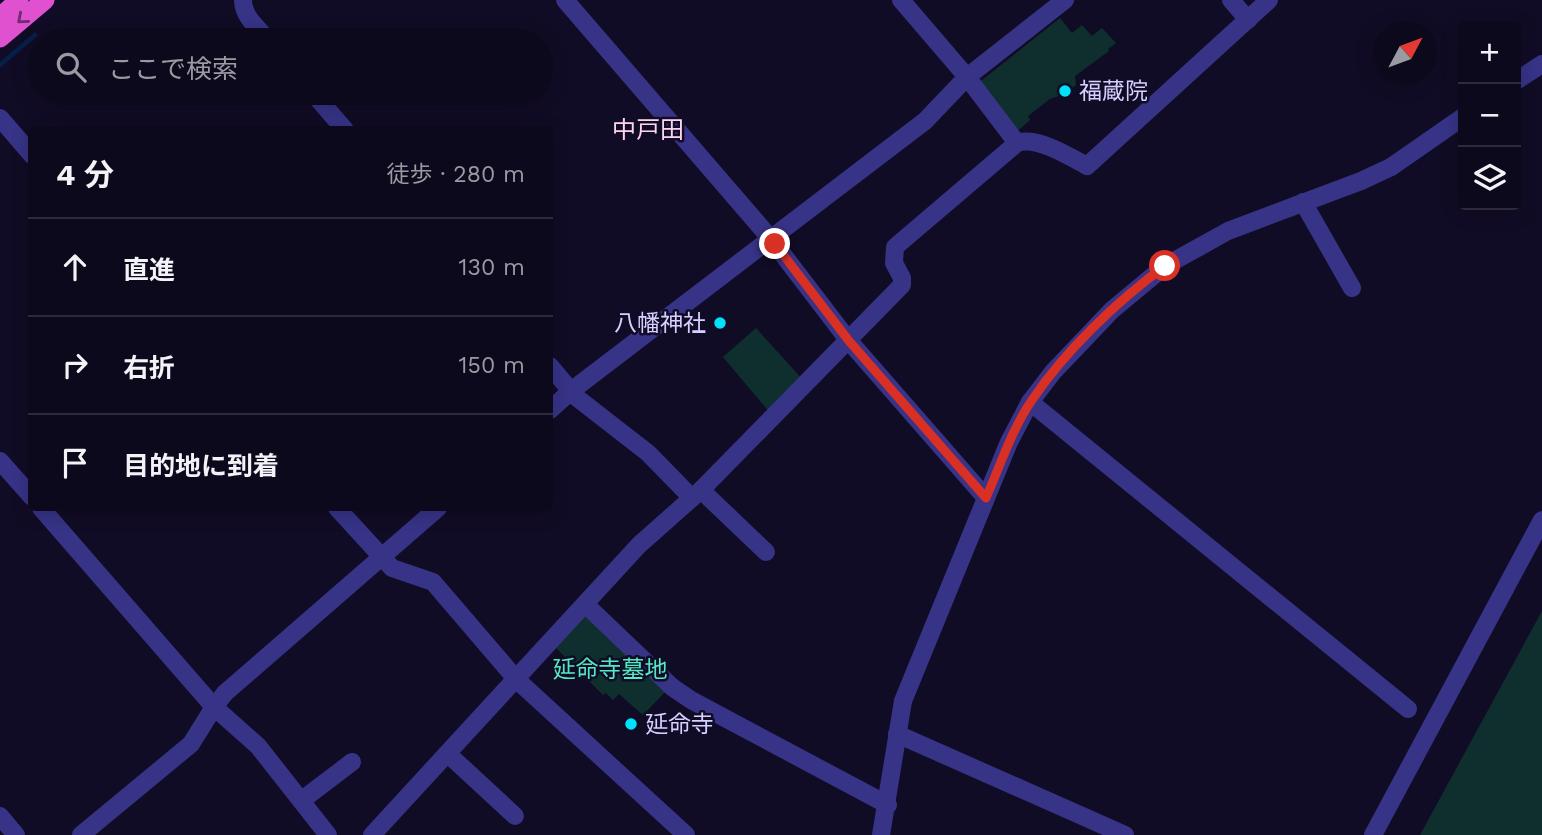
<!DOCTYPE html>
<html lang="ja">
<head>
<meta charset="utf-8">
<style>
  body { margin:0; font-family:"Work Sans","Noto Sans JP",sans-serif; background:#1b1729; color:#f1f3f6 }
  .controls { position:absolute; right:21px; top:21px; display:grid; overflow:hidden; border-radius:7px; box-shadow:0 4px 18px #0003 }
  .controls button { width:63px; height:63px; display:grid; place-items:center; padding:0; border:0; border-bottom:2px solid #2d2a3b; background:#0d091c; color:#f1f3f6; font:35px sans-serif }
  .compass { position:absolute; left:1374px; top:21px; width:63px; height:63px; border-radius:50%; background:#0d091c; box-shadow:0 4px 18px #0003; rotate:49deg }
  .stop { position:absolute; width:21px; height:21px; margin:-16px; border:5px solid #d93025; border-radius:50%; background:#fff }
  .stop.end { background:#d93025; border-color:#fff; box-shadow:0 2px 7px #0008 }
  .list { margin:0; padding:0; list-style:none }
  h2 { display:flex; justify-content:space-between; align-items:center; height:91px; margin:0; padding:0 28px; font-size:30px }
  h2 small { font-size:23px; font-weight:400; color:#9a9aa3 }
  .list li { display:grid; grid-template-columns:46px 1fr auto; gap:21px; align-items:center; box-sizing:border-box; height:98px; padding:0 28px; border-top:2px solid #2d2a3b }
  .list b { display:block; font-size:26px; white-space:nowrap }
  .list em { font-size:23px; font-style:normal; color:#9a9aa3 }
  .icon { flex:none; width:38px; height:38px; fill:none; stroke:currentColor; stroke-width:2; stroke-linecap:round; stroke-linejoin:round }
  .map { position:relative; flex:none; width:1542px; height:835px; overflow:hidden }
  .search { position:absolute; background:#0d091c; box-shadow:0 4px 18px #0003; left:28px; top:28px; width:525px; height:77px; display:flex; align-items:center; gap:18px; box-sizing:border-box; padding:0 24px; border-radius:38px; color:#9a9aa3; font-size:26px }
  .panel { position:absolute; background:#0d091c; box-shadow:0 4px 18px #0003; left:28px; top:126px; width:525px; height:385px; border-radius:7px }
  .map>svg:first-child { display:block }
  .green { fill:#0f2f2e }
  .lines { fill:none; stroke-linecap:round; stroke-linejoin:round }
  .stream { stroke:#071f48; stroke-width:4.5 }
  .minor { stroke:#373387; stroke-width:18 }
  .tertiary { stroke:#373387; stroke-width:18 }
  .trunk { stroke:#e051d0; stroke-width:19 }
  .oneway { stroke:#6e2b72 }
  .route { stroke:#d93025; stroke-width:9 }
  .poi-dot { fill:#00e1fb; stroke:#110c25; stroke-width:2.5 }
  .labels { text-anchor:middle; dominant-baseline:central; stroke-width:5; stroke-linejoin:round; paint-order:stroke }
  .poi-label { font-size:23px; fill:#d5d0ff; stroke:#110c25; text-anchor:start }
  .park-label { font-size:23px; fill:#52e9c4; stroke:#110c25 }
  .neighbourhood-label { font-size:24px; fill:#ffd2ee; stroke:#110c25 }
</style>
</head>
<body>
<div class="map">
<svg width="1542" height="835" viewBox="0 0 1542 835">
  <rect width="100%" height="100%" fill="#110c25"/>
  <g class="green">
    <polygon points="1060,18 1072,33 1082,25 1092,36 1102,28 1116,43 1108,49 1109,51 1075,76 1076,85 1062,95 1050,99 1028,116 1030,120 1015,133 977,84"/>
    <polygon points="756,328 803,380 771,414 723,357"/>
    <polygon points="1542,611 1542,835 1420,835"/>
    <polygon points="586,614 666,691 643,715 619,694 613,700 606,693 603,695 555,647"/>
  </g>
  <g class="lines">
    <polyline class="stream" points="0,65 35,35"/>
    <g class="minor">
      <path d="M 243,0 C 243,17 258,28 268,40"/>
      <polyline points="565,0 771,239 849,341 986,498"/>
      <polyline points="901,0 967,77 1017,143"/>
      <polyline points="1231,0 1248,20"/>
      <polyline points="313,93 345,130"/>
      <polyline points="0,118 32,155"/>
      <polyline points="1303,202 1352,288"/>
      <polyline points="550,366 576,397 648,453 692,498"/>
      <polyline points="1030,402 1408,709"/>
      <polyline points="550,410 571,391 925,121 967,77 1065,0"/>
      <polyline points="0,461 32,497"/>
      <polyline points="701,490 766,552"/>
      <polyline points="41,508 214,707 258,746 328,835"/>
      <polyline points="337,508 392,568 433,582 517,680 686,835"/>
      <polyline points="586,605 672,687 691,700 888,805"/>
      <polyline points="897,734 1125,835"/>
      <polyline points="448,754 515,816"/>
      <polyline points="302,800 352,762"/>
      <polyline points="0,816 16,835"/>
      <polyline points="81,835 191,744 214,707 225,693 438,508"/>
      <path d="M 372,835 L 639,545 L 701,490 L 902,285 L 902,278 L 894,263 L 895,247 L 1017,143 C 1037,136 1070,157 1087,166 L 1269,0"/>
      <polyline points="1373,835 1542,520"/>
    </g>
    <g class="tertiary">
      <polyline points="1516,81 1542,64"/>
      <polyline points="881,835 903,701 1009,442 1030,402 1053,372 1112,310 1165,266 1228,231 1361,181 1391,167 1463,117"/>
    </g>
    <g class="trunk">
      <polyline points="0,17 19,0"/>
      <polyline points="0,38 45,0"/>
    </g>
  </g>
  <defs><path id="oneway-chevron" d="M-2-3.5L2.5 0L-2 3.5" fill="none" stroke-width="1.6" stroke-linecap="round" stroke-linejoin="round" transform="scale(1.75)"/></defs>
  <use class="oneway" href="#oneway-chevron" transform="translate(22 19) rotate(139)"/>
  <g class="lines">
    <path class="route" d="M 775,244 L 849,341 L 986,498 C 1000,466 1012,429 1032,400 C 1065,351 1117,301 1165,266"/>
  </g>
  <g class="poi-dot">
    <circle cx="1065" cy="91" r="7"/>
    <circle cx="720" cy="323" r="7"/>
    <circle cx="631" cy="724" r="7"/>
  </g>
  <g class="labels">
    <g class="poi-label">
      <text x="1079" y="91">福蔵院</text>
      <text x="706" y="323" text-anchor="end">八幡神社</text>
      <text x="645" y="724">延命寺</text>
    </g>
    <g class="park-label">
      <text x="610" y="669">延命寺墓地</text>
    </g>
    <g class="neighbourhood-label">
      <text x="648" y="130">中戸田</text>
    </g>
  </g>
</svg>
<div class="controls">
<button>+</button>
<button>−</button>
<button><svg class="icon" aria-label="layers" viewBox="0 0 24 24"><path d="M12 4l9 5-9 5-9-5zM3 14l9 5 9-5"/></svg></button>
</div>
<svg class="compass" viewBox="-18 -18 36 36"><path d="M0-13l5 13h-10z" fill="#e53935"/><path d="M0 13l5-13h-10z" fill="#9a9aa3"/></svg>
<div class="stop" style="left:1165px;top:266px"></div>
<div class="stop end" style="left:775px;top:244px"></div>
<div class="search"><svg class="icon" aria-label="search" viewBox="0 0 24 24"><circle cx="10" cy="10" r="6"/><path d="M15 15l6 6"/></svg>ここで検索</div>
<section class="panel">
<h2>4 分<small>徒歩 · 280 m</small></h2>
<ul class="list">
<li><svg class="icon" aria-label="ahead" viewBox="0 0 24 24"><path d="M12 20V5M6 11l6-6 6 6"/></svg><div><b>直進</b></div><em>130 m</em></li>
<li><svg class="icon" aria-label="right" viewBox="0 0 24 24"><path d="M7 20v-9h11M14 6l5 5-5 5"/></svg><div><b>右折</b></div><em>150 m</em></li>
<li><svg class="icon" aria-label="arrive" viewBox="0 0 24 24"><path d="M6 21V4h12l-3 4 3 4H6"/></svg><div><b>目的地に到着</b></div></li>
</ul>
</section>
</div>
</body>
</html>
